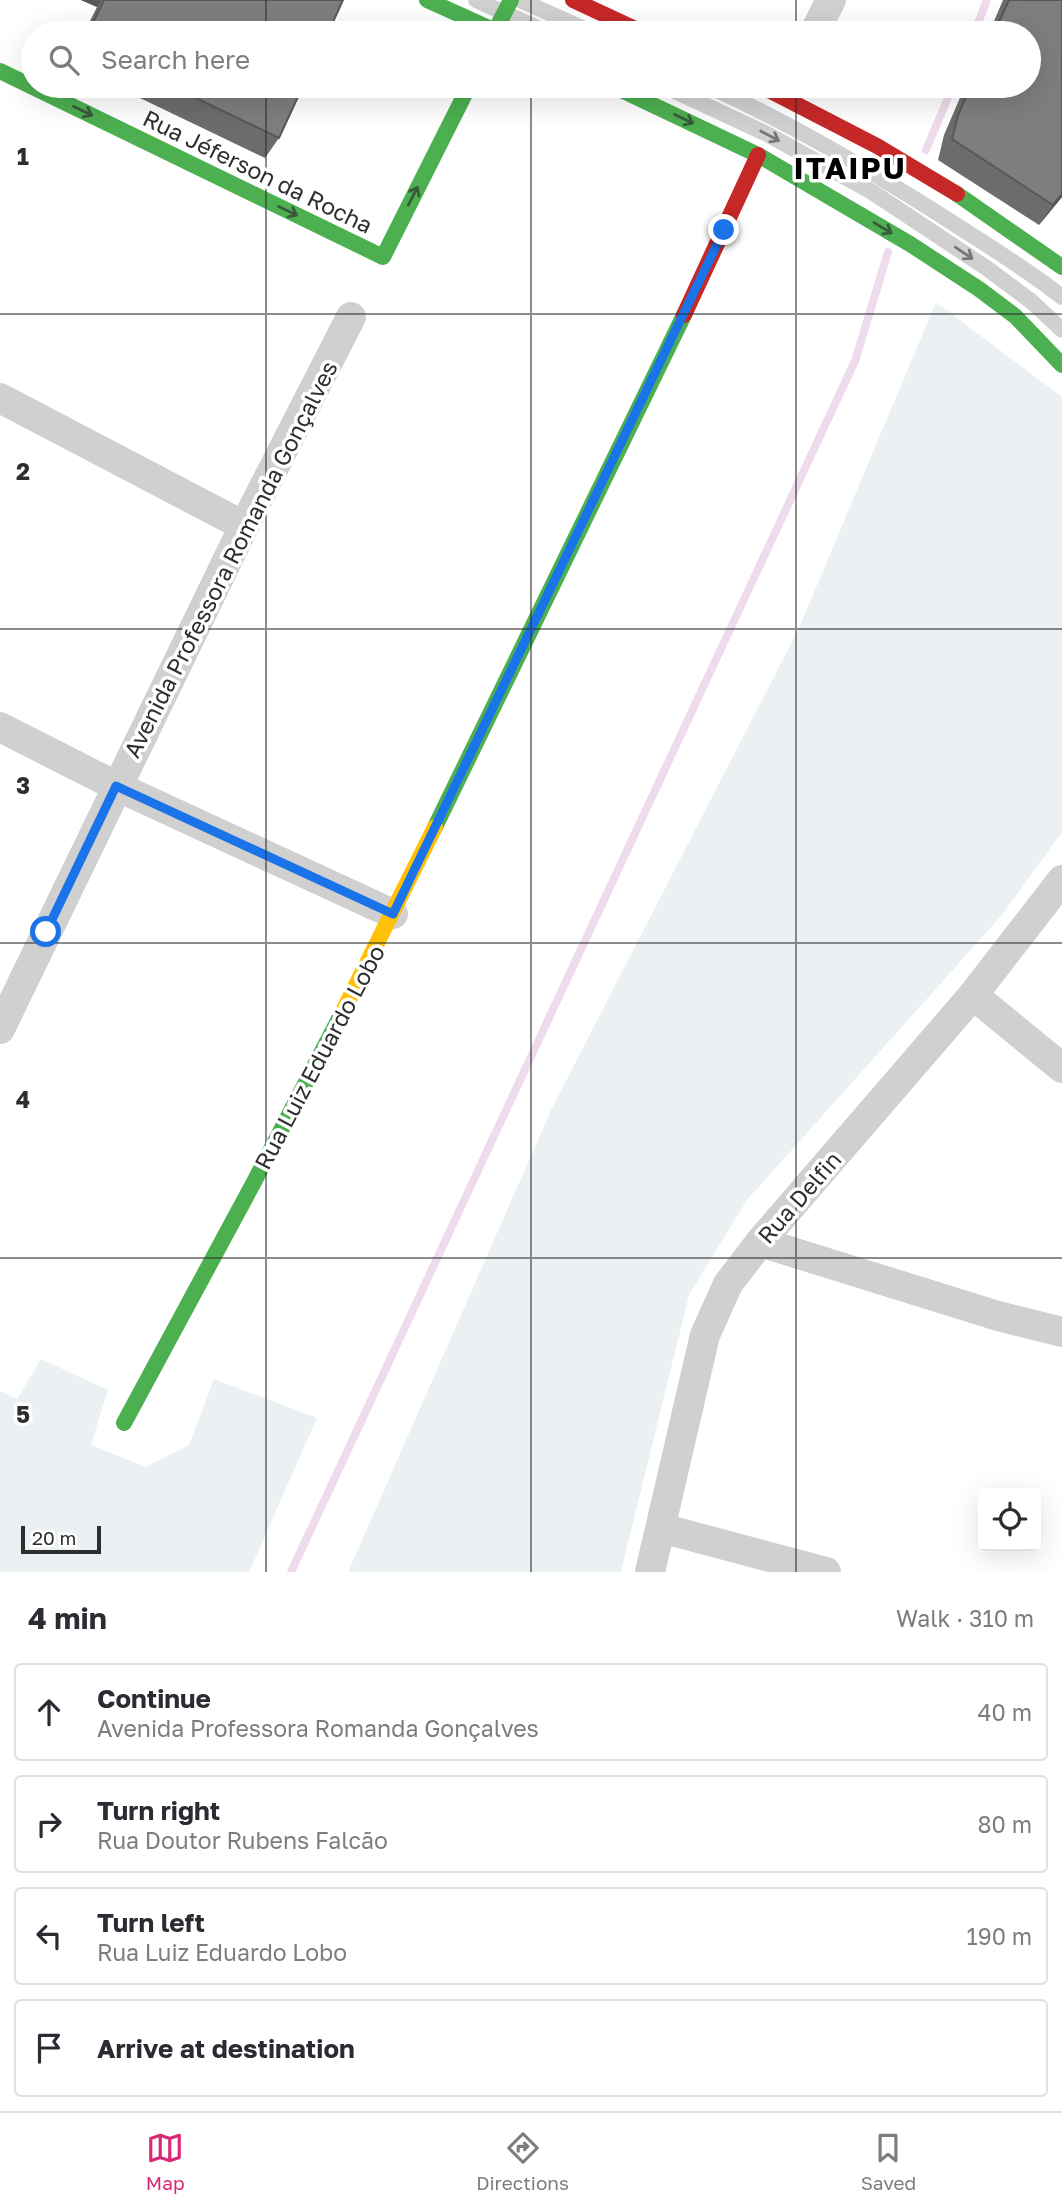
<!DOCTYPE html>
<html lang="en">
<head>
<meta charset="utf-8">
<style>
  body { margin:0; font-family:"Golos Text",sans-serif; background:#f2f2f3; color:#2b2b33 }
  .controls { position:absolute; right:21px; bottom:21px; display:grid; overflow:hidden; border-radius:7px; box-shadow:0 7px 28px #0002 }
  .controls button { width:63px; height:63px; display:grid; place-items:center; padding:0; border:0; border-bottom:2px solid #e1e1e2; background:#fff; color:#2b2b33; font:35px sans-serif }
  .scale { position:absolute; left:21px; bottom:18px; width:80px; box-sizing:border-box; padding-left:7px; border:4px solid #2e2e2e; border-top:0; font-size:19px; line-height:24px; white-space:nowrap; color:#2e2e2e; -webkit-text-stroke:5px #fff; paint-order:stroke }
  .stop { position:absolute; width:21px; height:21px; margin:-16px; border:5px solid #1a73e8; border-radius:50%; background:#fff }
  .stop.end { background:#1a73e8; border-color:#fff; box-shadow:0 2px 7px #0008 }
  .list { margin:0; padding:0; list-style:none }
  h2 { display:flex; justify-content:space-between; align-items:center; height:91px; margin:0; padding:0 28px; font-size:30px }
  h2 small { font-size:23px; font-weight:400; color:#7c7c81 }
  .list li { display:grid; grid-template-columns:46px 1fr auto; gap:21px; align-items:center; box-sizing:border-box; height:98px; margin:0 14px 14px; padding:0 14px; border:2px solid #e1e1e2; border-radius:7px }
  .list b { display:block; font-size:26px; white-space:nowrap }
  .list p { margin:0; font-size:23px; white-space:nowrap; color:#7c7c81 }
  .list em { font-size:23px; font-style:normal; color:#7c7c81 }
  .icon { flex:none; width:38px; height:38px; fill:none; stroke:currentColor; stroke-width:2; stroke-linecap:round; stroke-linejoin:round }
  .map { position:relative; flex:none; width:1062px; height:1572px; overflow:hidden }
  .search { position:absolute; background:#fff; box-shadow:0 7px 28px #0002; left:21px; right:21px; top:21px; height:77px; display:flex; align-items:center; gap:18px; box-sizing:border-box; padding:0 24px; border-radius:38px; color:#7c7c81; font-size:26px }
  .sheet { height:539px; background:#fff }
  nav { display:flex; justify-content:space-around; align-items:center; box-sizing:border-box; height:98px; border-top:2px solid #e1e1e2; background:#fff; font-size:19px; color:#7c7c81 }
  nav a { display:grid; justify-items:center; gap:4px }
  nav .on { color:#db2777 }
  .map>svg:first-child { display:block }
  .green { fill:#ebf0f2 }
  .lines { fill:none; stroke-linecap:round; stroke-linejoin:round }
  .stream { stroke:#eedbeb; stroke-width:8 }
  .lane { stroke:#d0d0d0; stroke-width:16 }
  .street { stroke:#d0d0d0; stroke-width:30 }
  .fast { stroke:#4caf50; stroke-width:16 }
  .slow { stroke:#ffc107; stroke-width:16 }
  .jam { stroke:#c62828; stroke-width:16 }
  .wall { fill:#6c6c6c }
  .shaded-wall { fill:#585858 }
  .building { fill:#7e7e7e; stroke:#585858; stroke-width:2 }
  .oneway { stroke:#385b3a }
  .oneway2 { stroke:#777 }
  .route { stroke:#1a73e8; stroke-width:9 }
  .grid { fill:none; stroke:#2e2e2e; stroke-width:2; stroke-opacity:0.55 }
  .labels { text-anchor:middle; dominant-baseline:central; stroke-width:7; stroke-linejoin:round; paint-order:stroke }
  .street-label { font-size:23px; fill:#2e2e2e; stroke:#fff }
  .district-label { font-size:30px; font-weight:bold; letter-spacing:2px; fill:#000; stroke:#fff }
  .grid-label { font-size:23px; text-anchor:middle; font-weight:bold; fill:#2e2e2e; stroke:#fff; stroke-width:7; stroke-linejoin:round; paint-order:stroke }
</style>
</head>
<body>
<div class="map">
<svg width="1062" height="1572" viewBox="0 0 1062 1572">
  <rect width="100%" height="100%" fill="#fff"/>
  <g class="green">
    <polygon points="936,302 1062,397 1062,832 1002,915 747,1200 689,1295 621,1572 348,1572 552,1108 799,628"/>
    <polygon points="41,1359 108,1390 91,1445 146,1467 189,1445 214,1379 317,1418 249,1572 0,1572 0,1391 17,1399"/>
  </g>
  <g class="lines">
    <g class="stream">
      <polyline points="974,33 987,0"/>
      <polyline points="926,150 953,86"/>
      <polyline points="291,1572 855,361 888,252"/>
    </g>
    <g class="lane">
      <polyline points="476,0 549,33"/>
      <polyline points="520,0 593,33"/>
      <polyline points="664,86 767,134 872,192 988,269 1032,302 1062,330"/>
      <path d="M 708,86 C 790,123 866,168 942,216 C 982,242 1024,267 1062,297"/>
    </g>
    <g class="street">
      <polyline points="814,33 831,0"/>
      <polyline points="0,398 244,526"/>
      <polyline points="0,727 116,786 393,914"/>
      <polyline points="973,995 1062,1068"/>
      <polyline points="0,1029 244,526 351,317"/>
      <polyline points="760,1242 998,1316 1062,1332"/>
      <polyline points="661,1528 826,1572"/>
      <polyline points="650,1572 705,1335 728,1284 760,1242 973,995 1062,880"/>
    </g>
    <g class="fast">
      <polyline points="427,0 500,33"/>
      <polyline points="494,33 511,0"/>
      <polyline points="0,71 383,257 469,86"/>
      <polyline points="613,86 758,155 910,244 979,289 1015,316 1062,365"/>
      <polyline points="957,194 1062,267"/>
      <polyline points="435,827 684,315"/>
      <polyline points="124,1423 254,1182 341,1015"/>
    </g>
    <polyline class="slow" points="341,1015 435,827"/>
    <g class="jam">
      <polyline points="573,0 644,33"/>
      <polyline points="761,86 877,146 957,194"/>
      <polyline points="684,315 758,155"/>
    </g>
  </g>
  <g class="wall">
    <polygon points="81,0 343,0 328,33 84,33 97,7"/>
    <polygon points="1003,0 1062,0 1062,197 1039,225 938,160 944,135 965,86 1029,86 1029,33 989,33"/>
    <polygon points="115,86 303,86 279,138 265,158"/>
  </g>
  <g class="shaded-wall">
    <polygon points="81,0 101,0 97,7"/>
    <polygon points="1062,194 1062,197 1039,225 1053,205"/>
  </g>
  <g class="building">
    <polygon points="104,0 343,0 328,33 88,33"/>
    <polygon points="1009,0 1062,0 1062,194 1053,205 952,139 958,115 971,86 1029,86 1029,33 994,33"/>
    <polygon points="171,86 303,86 279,138"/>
  </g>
  <defs><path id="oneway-shaft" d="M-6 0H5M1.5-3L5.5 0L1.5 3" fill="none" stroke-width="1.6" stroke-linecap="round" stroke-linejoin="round" transform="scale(1.75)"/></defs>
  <g class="oneway">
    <use href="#oneway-shaft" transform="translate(83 111) rotate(26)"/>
    <use href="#oneway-shaft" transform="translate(684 119) rotate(26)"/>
    <use href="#oneway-shaft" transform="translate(413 196) rotate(-63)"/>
    <use href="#oneway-shaft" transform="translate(288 211) rotate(26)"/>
    <use href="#oneway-shaft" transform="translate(883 228) rotate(31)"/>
  </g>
  <g class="oneway2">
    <use href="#oneway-shaft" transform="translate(770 136) rotate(28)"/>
    <use href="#oneway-shaft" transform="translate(964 253) rotate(34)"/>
  </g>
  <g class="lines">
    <polyline class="route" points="46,932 116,786 393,914 724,230"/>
  </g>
  <path class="grid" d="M 266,0 L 266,33M 531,0 L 531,33M 796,0 L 796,33M 266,86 L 266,1572M 531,86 L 531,1572M 796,86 L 796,1572M 0,314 L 1062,314M 0,629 L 1062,629M 0,943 L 1062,943M 0,1258 L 1062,1258"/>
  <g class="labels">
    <g class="street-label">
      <text transform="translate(258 171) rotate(26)">Rua Jéferson da Rocha</text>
      <text transform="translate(230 559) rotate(-63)">Avenida Professora Romanda Gonçalves</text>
      <text transform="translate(319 1057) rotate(-62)">Rua Luiz Eduardo Lobo</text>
      <text transform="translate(799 1197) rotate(-49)">Rua Delfin</text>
    </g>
    <g class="district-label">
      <text x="850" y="168">ITAIPU</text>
    </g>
  </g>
  <g class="grid-label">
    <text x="23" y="165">1</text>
    <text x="23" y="480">2</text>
    <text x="23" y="794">3</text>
    <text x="23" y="1108">4</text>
    <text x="23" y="1423">5</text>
  </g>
</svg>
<div class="controls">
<button><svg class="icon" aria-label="locate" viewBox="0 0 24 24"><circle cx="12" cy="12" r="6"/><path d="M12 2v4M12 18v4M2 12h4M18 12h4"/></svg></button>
</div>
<div class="scale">20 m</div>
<div class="stop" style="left:46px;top:932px"></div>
<div class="stop end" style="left:724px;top:230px"></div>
<div class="search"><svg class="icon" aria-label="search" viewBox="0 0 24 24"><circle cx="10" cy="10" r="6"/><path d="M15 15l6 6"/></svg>Search here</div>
</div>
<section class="sheet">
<h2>4 min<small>Walk · 310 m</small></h2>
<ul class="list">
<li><svg class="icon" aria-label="ahead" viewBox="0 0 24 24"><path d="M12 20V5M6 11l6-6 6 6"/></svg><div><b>Continue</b><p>Avenida Professora Romanda Gonçalves</p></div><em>40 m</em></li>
<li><svg class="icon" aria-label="right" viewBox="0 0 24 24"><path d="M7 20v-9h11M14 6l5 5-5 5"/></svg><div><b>Turn right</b><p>Rua Doutor Rubens Falcão</p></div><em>80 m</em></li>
<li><svg class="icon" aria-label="left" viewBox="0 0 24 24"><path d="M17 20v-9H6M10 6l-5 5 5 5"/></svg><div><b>Turn left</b><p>Rua Luiz Eduardo Lobo</p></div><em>190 m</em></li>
<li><svg class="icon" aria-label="arrive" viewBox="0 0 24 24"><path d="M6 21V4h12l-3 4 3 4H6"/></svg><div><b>Arrive at destination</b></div></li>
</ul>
</section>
<nav>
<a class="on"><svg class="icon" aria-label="map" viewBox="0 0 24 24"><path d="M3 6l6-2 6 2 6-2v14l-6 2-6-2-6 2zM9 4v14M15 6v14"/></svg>Map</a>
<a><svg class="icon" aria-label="directions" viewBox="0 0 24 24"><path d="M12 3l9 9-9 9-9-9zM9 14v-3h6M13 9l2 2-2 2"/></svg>Directions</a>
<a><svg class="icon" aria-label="saved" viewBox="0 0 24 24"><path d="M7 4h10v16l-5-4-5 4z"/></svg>Saved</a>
</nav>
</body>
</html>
